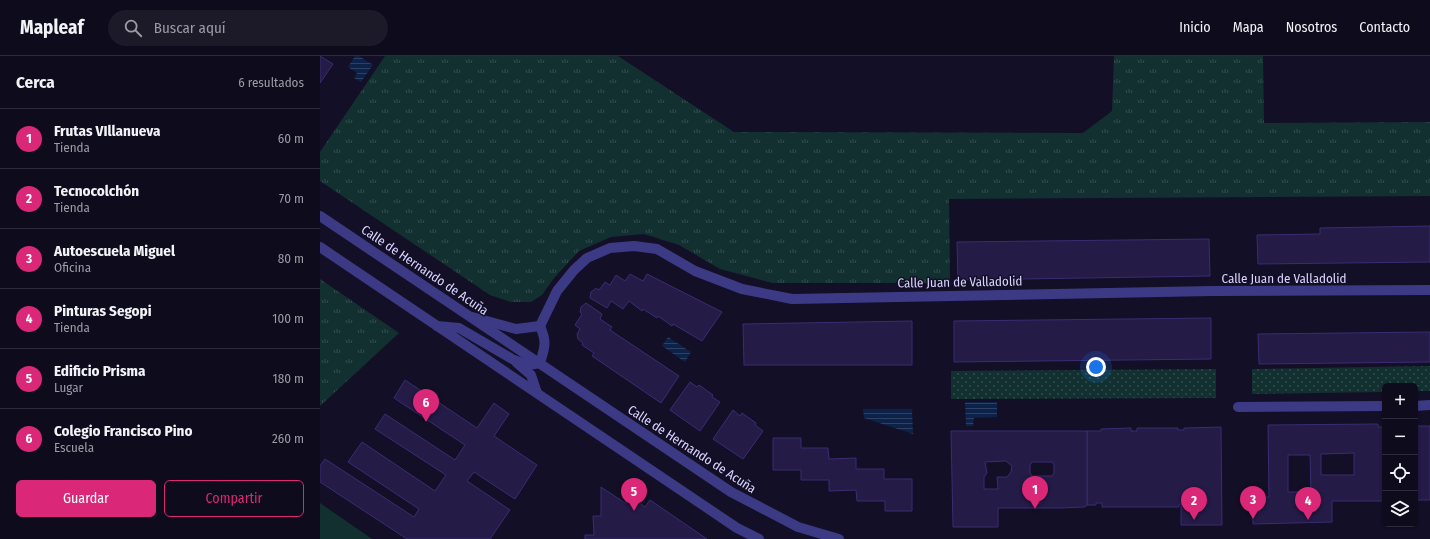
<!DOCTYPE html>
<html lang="es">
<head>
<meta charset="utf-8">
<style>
  body { margin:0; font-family:"Fira Sans Condensed",sans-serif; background:#1c1929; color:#f1f3f6 }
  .controls { position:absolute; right:12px; bottom:12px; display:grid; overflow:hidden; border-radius:6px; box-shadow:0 1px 3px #0004 }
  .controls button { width:36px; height:36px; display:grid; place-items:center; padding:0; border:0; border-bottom:1px solid #2e2b3b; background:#0e0b1c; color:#f1f3f6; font:20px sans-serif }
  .you { position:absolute; left:776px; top:311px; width:14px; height:14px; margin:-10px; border:3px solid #fff; border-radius:50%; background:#1a73e8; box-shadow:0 0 0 6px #1a73e833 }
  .badge { display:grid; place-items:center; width:26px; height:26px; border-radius:50%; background:#db2777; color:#fff; font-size:13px; font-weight:700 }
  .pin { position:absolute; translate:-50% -33px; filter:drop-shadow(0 1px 2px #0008) }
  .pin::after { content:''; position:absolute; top:21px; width:14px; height:12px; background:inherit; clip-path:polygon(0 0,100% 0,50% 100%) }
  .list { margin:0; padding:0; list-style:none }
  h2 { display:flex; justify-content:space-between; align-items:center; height:52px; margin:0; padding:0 16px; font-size:17px }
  h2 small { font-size:13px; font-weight:400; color:#9b9ba3 }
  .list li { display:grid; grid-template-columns:26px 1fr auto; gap:12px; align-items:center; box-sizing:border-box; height:60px; padding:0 16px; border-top:1px solid #2e2b3b }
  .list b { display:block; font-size:15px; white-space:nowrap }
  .list p { margin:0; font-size:13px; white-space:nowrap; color:#9b9ba3 }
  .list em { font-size:13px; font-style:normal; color:#9b9ba3 }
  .actions { display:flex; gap:8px; padding:12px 16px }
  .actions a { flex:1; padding:9px 0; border:1px solid #db2777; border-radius:6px; text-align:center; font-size:14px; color:#db2777 }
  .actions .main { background:#db2777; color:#fff }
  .icon { flex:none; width:22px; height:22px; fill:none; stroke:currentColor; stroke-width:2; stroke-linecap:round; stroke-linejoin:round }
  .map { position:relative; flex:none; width:1110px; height:483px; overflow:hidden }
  header { display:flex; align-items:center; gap:24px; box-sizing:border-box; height:56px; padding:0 20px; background:#0e0b1c; border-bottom:1px solid #2e2b3b }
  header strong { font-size:19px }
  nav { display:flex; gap:22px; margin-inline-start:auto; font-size:14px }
  .search { width:280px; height:36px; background:#1c1929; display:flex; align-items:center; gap:10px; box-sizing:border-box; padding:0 14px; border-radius:22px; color:#9b9ba3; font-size:15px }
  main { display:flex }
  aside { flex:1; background:#0e0b1c }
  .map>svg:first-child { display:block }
  .grass { fill:#12302f }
  .park { fill:url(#park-tufts) }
  .garden { fill:url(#garden-dots) }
  .water { fill:url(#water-rules) }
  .building { fill:#241b47; stroke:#3b2d73; fill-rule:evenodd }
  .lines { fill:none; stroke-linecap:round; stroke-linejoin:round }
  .pedestrian { stroke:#3d3a85; stroke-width:10 }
  .minor { stroke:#3d3a85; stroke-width:10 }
  .tertiary { stroke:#3d3a85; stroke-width:10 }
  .labels { text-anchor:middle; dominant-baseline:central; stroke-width:3; stroke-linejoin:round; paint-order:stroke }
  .street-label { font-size:13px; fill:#d9d4ff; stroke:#130f26 }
</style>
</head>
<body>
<header>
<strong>Mapleaf</strong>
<div class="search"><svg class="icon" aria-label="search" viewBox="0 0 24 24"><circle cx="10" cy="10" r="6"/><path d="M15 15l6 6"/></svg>Buscar aquí</div>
<nav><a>Inicio</a><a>Mapa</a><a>Nosotros</a><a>Contacto</a></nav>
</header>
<main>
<aside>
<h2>Cerca<small>6 resultados</small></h2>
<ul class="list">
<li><span class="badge">1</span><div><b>Frutas VIllanueva</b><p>Tienda</p></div><em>60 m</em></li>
<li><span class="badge">2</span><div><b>Tecnocolchón</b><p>Tienda</p></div><em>70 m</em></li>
<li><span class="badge">3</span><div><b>Autoescuela Miguel</b><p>Oficina</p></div><em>80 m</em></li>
<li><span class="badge">4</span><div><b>Pinturas Segopi</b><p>Tienda</p></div><em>100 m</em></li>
<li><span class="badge">5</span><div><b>Edificio Prisma</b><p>Lugar</p></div><em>180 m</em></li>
<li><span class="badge">6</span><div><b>Colegio Francisco Pino</b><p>Escuela</p></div><em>260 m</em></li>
</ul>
<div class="actions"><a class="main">Guardar</a><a>Compartir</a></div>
</aside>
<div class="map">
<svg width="1110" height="483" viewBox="0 0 1110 483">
  <defs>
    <pattern id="park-tufts" width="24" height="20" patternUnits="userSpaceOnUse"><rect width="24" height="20" fill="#12302f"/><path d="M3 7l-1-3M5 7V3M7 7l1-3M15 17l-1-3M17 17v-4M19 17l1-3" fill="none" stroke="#344d4e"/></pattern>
    <pattern id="garden-dots" width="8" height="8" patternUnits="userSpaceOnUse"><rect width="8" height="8" fill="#12302f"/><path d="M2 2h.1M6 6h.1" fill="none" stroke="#344d4e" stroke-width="1.8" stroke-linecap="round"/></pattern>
    <pattern id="water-rules" width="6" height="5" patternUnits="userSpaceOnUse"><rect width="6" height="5" fill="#0c2248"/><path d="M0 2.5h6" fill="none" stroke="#2f4163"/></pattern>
  </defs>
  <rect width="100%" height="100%" fill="#130f26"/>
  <polygon class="grass" points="0,447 52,483 0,483"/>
  <g class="park">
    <polygon points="65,0 298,0 414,76 763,77 792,55 794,0 943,0 944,67 1110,66 1110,140 629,143 630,227 452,227 400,213 359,189 324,178 291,181 259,195 234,222 222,239 211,246 191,246 170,239 0,125 0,96"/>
    <polygon points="0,223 79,277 0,350"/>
  </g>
  <g class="garden">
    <polygon points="1110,310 1110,335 1095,335 1095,330 1065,330 1065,336 932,338 932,313"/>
    <polygon points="896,313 896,342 631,343 631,315"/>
  </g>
  <g class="water">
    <polygon points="35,0 39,0 53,9 41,26 34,22 37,17 28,11"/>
    <polygon points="348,281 371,296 365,306 342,290"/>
    <polygon points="645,346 677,346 677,361 654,362 653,370 646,370"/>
    <polygon points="543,353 592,353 593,378 544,362"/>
  </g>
  <g class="building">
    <polygon points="0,0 13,8 0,27"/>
    <polygon points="1110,170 1110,206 938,208 937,179 1000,178 1000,172"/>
    <polygon points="889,183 890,220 638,224 637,186"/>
    <polygon points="310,218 323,225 327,218 402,256 382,285 353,268 352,270 338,260 337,262 323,253 322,255 309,245 303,253 291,245 287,252 270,242 271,236 276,232 279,234 285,226 290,229 296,219 305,225"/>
    <polygon points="266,247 282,258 280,263 292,271 290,274 359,320 341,347 272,300 274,297 262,289 263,287 258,283 257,278 260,273 255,269 262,258 260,256 261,251"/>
    <polygon points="891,262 891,303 634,306 634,265"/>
    <polygon points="592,265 592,309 424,309 423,268"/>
    <polygon points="1110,276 1110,306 939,308 938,278"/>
    <polygon points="85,324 157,372 174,347 189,358 174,380 217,409 195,443 154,416 147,425 190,454 170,483 87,483 0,426 0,410 5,403 94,461 99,453 28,406 42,386 115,435 126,419 55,373 65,358 135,404 145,389 74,342"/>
    <polygon points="370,326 377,331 379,329 393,339 392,341 400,346 380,375 350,354"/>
    <polygon points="413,354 420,360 422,357 436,367 435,369 443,375 423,403 393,383"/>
    <path d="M 1058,368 L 1058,371 L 1065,371 L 1065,445 L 1012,445 L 1012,466 L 933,468 L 932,441 L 949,441 L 948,369 ZM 1034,397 L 1034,419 L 1001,419 L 1001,398 ZM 968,399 L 990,399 L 991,436 L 968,436 Z"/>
    <rect x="1095" y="370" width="15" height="74"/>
    <polygon points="901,371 902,469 861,469 861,448 859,448 859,451 782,451 782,447 776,447 776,449 767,449 767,375 781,375 781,373 811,372 811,375 817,375 817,372 858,372 858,374 864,374 864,372"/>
    <path d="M 631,375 L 767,375 L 767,449 L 765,451 L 740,452 L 678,452 L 678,471 L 633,471 ZM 686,405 L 692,410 L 691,416 L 687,421 L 677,421 L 678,433 L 664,433 L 664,421 L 667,417 L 665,406 ZM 712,406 L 732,406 L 734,408 L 734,417 L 732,420 L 712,420 L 710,417 L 710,409 Z"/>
    <polygon points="453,382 481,382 481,392 508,392 509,403 536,402 536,413 564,413 564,423 592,423 592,455 565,455 565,445 537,445 536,434 509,435 509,424 481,424 481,414 453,414"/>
    <polygon points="281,431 305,447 309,440 325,451 330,444 387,483 265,483 265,479 274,479 273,460 281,460"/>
  </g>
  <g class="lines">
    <g class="pedestrian">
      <polyline points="1095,350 1110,349"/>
      <polyline points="918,351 1065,350"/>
    </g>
    <g class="minor">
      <polyline points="152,261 196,273 220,270"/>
      <path d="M 117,270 L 139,272 L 194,304 L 209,309 L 220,307 C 225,291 227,286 220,270"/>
      <polyline points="220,270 237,235 254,214 267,202 290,192 314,190 337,193 375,215 422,233 472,243 892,235 1110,234"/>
      <polyline points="197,307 211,319 217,337"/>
    </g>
    <g class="tertiary">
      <polyline points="0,160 411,436 478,471 519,483"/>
      <polyline points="0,191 417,472 439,483"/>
    </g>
  </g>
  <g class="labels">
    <g class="street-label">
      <text transform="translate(105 214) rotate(34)">Calle de Hernando de Acuña</text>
      <text x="964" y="222">Calle Juan de Valladolid</text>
      <text transform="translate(640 226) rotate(-1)">Calle Juan de Valladolid</text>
      <text transform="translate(372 393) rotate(33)">Calle de Hernando de Acuña</text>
    </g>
  </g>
</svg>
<div class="controls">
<button>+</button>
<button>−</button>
<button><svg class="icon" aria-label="locate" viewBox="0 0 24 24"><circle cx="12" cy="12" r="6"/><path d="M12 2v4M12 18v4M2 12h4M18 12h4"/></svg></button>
<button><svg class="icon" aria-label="layers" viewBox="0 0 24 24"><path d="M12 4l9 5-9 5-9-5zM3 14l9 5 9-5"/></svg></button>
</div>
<div class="you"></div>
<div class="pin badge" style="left:715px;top:453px">1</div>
<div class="pin badge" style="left:874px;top:464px">2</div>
<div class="pin badge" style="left:933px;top:463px">3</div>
<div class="pin badge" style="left:988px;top:464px">4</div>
<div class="pin badge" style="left:314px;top:455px">5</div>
<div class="pin badge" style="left:106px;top:366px">6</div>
</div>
</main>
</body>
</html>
